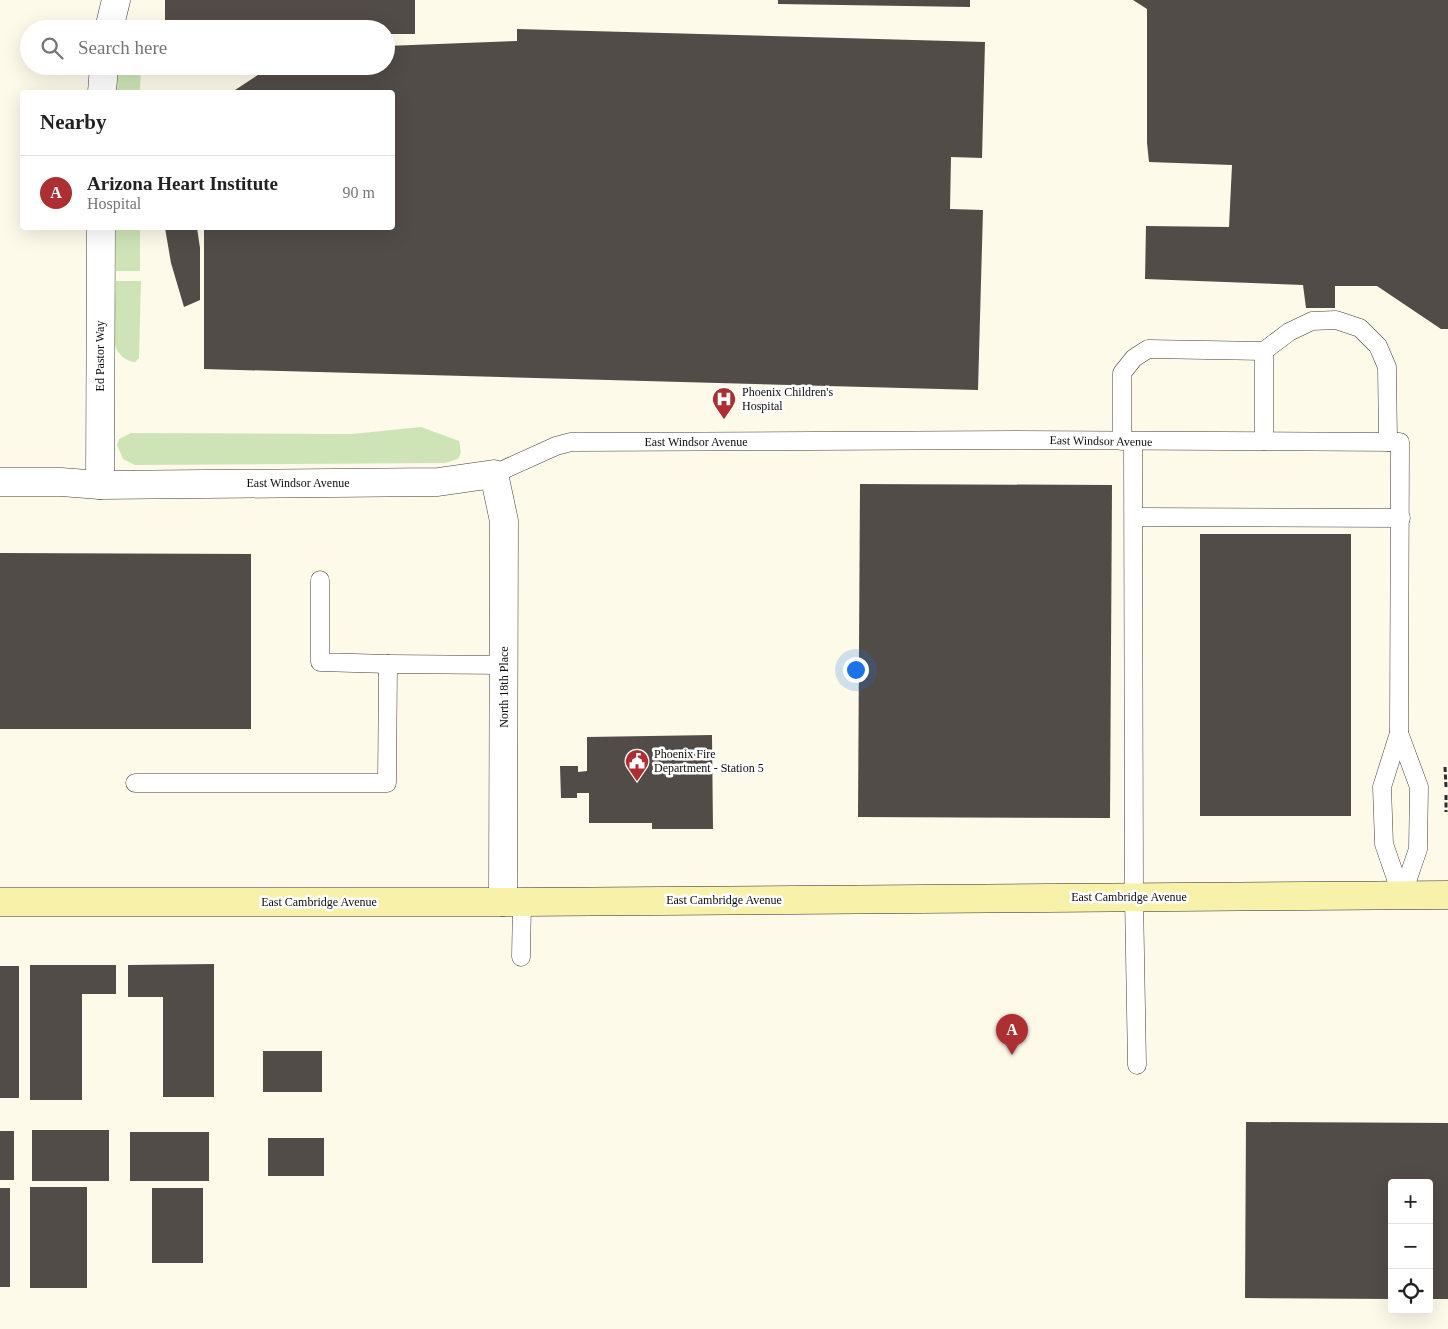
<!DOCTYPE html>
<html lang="en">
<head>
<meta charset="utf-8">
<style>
  body { margin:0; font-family:Georgia,serif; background:#f2f2f2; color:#222 }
  .controls { position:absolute; right:15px; bottom:15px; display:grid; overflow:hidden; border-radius:5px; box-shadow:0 5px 20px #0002 }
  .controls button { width:45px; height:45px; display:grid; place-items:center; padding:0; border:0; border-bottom:1px solid #e0e0e0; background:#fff; color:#222; font:25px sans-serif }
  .you { position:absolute; left:855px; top:669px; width:18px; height:18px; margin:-12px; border:4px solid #fff; border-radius:50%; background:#1a73e8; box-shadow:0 0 0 8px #1a73e833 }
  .badge { display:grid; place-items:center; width:32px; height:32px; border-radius:50%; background:#ae2f32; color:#fff; font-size:16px; font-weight:700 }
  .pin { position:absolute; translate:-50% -41px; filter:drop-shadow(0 1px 2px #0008) }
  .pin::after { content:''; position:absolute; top:26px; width:18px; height:15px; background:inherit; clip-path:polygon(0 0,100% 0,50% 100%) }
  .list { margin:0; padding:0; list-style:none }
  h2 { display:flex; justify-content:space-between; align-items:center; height:65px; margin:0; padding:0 20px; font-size:21px }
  h2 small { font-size:16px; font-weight:400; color:#767676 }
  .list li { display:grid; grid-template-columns:32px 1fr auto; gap:15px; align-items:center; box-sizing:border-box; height:75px; padding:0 20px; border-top:1px solid #e0e0e0 }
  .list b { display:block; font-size:19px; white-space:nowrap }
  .list p { margin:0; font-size:16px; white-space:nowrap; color:#767676 }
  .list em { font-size:16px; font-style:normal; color:#767676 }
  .icon { flex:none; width:28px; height:28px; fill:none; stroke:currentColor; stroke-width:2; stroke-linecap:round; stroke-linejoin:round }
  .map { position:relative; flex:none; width:1448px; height:1329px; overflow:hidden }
  .search { position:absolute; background:#fff; box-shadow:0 5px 20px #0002; left:20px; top:20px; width:375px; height:55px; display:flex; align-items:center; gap:12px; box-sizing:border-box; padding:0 18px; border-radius:28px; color:#767676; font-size:19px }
  .panel { position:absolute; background:#fff; box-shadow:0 5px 20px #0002; left:20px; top:90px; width:375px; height:140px; border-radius:5px }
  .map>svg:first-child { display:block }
  .green { fill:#cee4b7 }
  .building { fill:#524c48 }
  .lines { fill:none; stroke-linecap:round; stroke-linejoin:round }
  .lane-casing { stroke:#3e3e3e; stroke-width:19 }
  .street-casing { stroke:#3e3e3e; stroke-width:29 }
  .secondary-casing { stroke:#2d2d2d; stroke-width:29 }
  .path { stroke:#2d2d2d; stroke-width:3; stroke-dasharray:5 2.5; stroke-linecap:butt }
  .lane { stroke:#fff; stroke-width:18 }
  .street { stroke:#fff; stroke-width:28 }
  .secondary { stroke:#f8f1aa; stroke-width:28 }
  .labels { text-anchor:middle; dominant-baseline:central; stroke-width:5; stroke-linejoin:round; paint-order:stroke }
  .street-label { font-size:12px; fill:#0b0b0b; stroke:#fff }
  .poi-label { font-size:12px; fill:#0b0b0b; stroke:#fff; text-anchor:start }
</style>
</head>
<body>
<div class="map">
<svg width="1448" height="1329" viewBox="0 0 1448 1329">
  <rect width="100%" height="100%" fill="#fdfaea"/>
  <g class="green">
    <polygon points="118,66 141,66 140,92 117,92"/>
    <rect x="116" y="228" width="24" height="43"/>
    <path d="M 116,281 L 141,281 L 139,358 L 135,362 C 127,362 117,354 115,345 C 112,331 116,298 116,281 Z"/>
    <polygon points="421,427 459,441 461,452 458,459 445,463 135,465 123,459 117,445 119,439 131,433 352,434"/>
  </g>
  <g class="building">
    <polygon points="165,0 415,0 415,34 386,34 386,29 165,29"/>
    <polygon points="778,0 970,0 970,7 778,4"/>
    <polygon points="1133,0 1448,0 1448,329 1441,329 1377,286 1335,286 1335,308 1306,308 1303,285 1145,279 1146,226 1229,227 1232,165 1149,162 1147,143 1147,9"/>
    <polygon points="517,29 985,42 982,158 951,157 950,209 983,210 978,390 204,369 204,228 392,228 392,92 232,92 264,71 282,66 386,66 386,46 517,41"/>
    <polygon points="165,228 197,228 200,248 200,300 184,307 171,263"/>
    <polygon points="860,484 1112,485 1110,818 858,817"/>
    <rect x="1200" y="534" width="151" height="282"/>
    <polygon points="0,553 251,554 251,729 0,729"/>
    <polygon points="712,735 713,829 652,829 652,823 589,823 589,793 577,793 577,798 561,798 560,766 578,766 578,772 587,771 587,737"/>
    <polygon points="214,964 214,1097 163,1097 163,997 128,997 128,965"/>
    <polygon points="30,965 116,965 116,994 82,994 82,1100 30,1100"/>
    <rect x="0" y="966" width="19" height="132"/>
    <rect x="263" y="1051" width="59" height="41"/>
    <polygon points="1246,1122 1448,1123 1448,1299 1429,1299 1429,1183 1392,1183 1392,1299 1245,1298"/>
    <rect x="32" y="1130" width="77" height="51"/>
    <rect x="0" y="1131" width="14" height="49"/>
    <rect x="130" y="1132" width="79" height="49"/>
    <rect x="268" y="1138" width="56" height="38"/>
    <rect x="30" y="1187" width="57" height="101"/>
    <rect x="0" y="1188" width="10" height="99"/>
    <rect x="152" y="1188" width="51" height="75"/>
  </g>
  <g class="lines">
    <g class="lane-casing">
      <g id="lane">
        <polyline points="1264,351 1264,441"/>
        <polyline points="1122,441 1122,373 1134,358 1148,349 1264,351 1289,332 1312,321 1336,320 1360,328 1378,346 1387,367 1388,442"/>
        <polyline points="1133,441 1134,898 1137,1065"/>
        <polyline points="494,474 556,446 571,442 1015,440 1400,442 1399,733 1382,787 1384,844 1402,896"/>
        <polyline points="1134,517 1401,518"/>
        <polyline points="320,580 320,662 388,664"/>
        <polyline points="1399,733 1419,787 1418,849 1402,896"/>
        <polyline points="135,783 387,783 388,664 504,665"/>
        <polyline points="521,957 522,902"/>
      </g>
    </g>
    <g class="street-casing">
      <g id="street">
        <polyline points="109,29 116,0"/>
        <polyline points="102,92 104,66"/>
        <polyline points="0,482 61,482 100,485 438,482 494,474 504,521 503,902"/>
        <polyline points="100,485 101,228"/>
      </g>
    </g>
    <g class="secondary-casing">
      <polyline id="secondary" points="0,902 522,902 1448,895"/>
    </g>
    <g class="path">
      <polyline points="1445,767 1446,787"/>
      <polyline points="1446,795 1446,812"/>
    </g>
    <use href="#lane" class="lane"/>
    <use href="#street" class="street"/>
    <use href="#secondary" class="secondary"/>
  </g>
  <defs>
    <g id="hospital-pin" transform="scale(1.25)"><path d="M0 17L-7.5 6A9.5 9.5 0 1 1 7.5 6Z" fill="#ae2f32" stroke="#fff"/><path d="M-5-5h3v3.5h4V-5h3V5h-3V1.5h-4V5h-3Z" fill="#fff"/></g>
    <g id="civic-pin" transform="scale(1.25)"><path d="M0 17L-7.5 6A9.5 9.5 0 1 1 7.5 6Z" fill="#ae2f32" stroke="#fff"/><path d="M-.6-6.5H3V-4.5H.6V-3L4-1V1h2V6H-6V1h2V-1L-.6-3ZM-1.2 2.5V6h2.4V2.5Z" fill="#fff"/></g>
  </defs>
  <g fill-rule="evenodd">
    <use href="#hospital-pin" x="724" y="399"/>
    <use href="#civic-pin" x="637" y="761"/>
  </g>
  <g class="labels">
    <g class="street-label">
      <text transform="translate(100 356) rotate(-90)">Ed Pastor Way</text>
      <text transform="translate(1101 441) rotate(1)">East Windsor Avenue</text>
      <text x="696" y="442">East Windsor Avenue</text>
      <text x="298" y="483">East Windsor Avenue</text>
      <text transform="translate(504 687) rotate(-90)">North 18th Place</text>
      <text x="1129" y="897">East Cambridge Avenue</text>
      <text x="724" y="900">East Cambridge Avenue</text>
      <text x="319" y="902">East Cambridge Avenue</text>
    </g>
    <g class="poi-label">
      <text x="742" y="392">Phoenix Children's<tspan x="742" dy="14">Hospital</tspan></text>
      <text x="654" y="754">Phoenix Fire<tspan x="654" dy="14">Department - Station 5</tspan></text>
    </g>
  </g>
</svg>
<div class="controls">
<button>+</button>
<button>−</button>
<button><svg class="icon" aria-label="locate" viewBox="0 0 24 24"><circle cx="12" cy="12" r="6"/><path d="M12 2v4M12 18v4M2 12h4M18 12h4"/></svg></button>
</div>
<div class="you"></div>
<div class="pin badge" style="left:1012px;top:1055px">A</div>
<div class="search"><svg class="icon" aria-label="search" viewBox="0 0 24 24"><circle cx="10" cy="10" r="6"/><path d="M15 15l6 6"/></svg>Search here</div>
<section class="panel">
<h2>Nearby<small></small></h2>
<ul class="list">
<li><span class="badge">A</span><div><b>Arizona Heart Institute</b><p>Hospital</p></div><em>90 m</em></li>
</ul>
</section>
</div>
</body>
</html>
